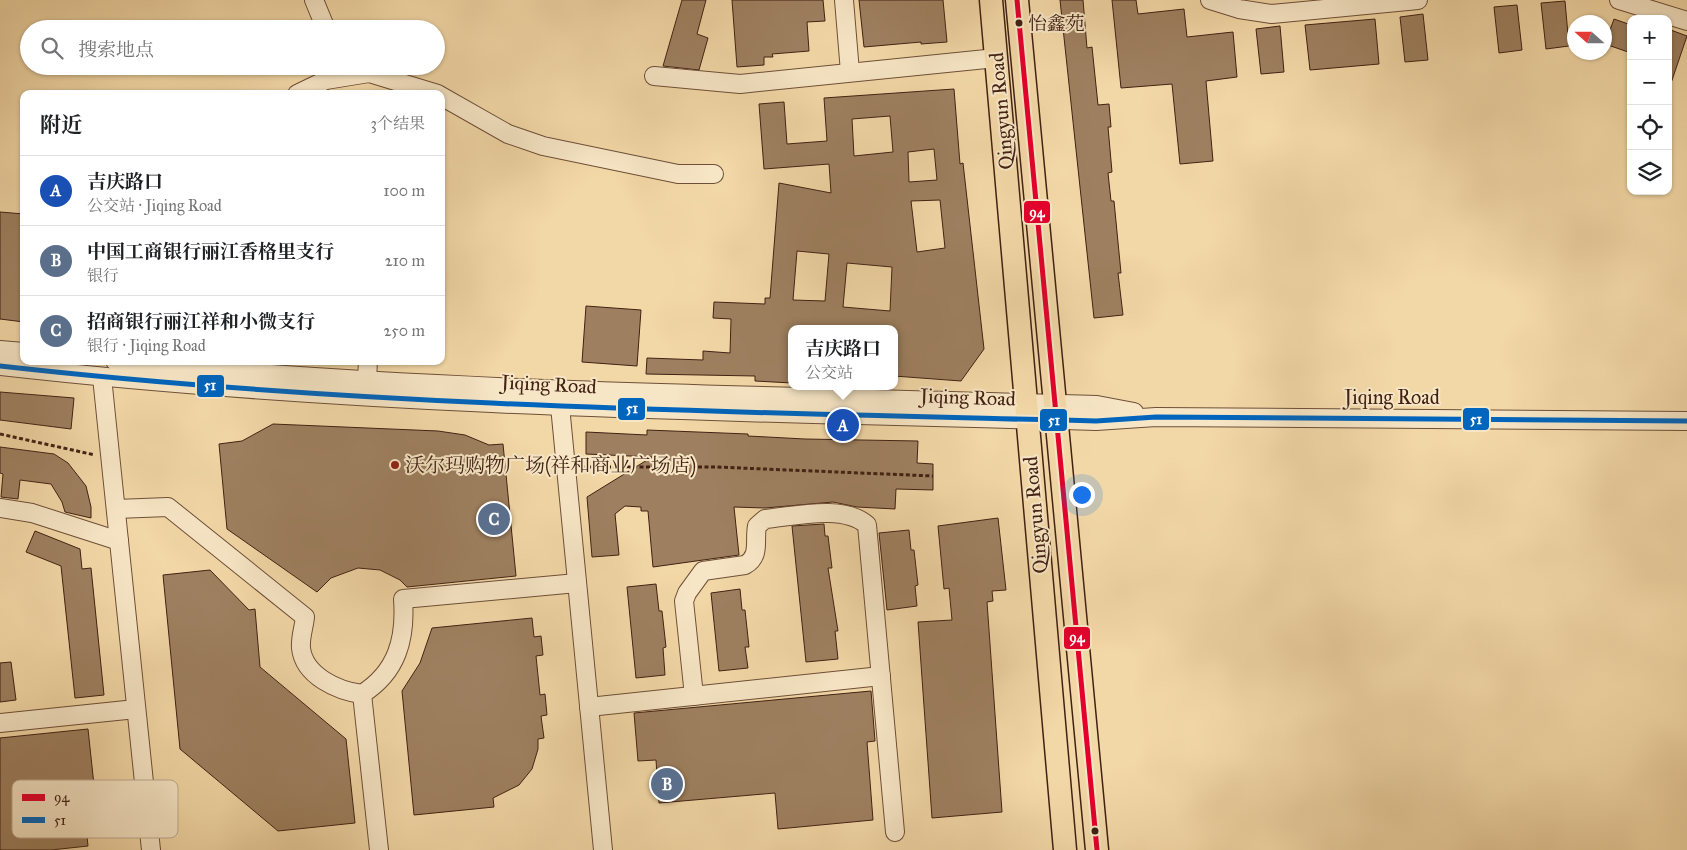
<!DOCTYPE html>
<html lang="zh">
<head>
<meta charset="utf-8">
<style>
  body { margin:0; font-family:"IM FELL Great Primer","Noto Serif SC",serif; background:#f6f6f6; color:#202124 }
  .controls { position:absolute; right:15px; top:15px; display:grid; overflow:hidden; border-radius:10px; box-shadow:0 1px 4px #0004 }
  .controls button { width:45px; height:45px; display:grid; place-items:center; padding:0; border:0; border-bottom:1px solid #e0e0e0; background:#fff; color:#202124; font:25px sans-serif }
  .compass { position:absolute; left:1567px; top:15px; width:45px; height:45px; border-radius:50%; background:#fff; box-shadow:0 1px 4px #0004; rotate:291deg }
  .you { position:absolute; left:1081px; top:494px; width:18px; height:18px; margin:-12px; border:4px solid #fff; border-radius:50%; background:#1a73e8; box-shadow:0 0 0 8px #1a73e833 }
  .badge { display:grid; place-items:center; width:32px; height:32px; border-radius:50%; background:#b45309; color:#fff; font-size:16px; font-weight:700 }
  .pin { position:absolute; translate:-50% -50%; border:2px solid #fff; box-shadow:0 1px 5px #0006 }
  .popup { position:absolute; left:788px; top:325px; width:110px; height:65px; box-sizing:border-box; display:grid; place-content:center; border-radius:10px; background:#fff; filter:drop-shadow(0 1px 4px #0005); font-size:16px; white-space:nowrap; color:#757577 }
  .popup b { font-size:19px; color:#202124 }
  .popup::after { content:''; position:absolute; left:50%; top:100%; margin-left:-10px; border:10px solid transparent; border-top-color:#fff }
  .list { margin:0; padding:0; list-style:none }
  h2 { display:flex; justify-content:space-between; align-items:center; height:65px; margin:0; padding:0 20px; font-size:21px }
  h2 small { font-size:16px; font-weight:400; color:#757577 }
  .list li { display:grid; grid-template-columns:32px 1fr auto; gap:15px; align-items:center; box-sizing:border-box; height:70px; padding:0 20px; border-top:1px solid #e0e0e0 }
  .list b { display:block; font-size:19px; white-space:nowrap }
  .list p { margin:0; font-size:16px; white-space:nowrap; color:#757577 }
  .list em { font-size:16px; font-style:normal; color:#757577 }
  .icon { flex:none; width:28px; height:28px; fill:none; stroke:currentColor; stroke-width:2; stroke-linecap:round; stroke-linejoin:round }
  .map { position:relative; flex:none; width:1687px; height:850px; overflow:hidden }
  .search { position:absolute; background:#fff; box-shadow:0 1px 4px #0004; left:20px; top:20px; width:425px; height:55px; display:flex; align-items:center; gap:12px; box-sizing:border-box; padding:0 18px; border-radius:28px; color:#757577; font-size:19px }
  .panel { position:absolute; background:#fff; box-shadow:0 1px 4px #0004; left:20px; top:90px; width:425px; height:275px; border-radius:10px }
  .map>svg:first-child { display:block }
  .building { fill:#9e8060; stroke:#412113; fill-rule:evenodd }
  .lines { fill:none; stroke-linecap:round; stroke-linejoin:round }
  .minor-casing { stroke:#6e4f38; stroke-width:20 }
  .major-casing { stroke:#412113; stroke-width:25 }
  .path { stroke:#412113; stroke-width:3; stroke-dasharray:4 2.5; stroke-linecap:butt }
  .minor { stroke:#f7e6c6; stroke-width:18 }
  .major { stroke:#f3d8a7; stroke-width:22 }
  .bus-1-casing { stroke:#f7e6c6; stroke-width:9 }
  .bus-2-casing { stroke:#f7e6c6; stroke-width:9 }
  .bus-1 { stroke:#e4002b; stroke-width:5 }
  .bus-2 { stroke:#0065bd; stroke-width:5 }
  .bus-dot { fill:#412113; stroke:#f7e6c6; stroke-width:2 }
  .poi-dot { fill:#8f2418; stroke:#f7e6c6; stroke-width:2 }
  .labels { text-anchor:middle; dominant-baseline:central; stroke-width:4; stroke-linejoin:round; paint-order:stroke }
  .bus-label { font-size:19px; fill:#412113; stroke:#f7e6c6; text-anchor:start }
  .street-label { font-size:20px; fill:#412113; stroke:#f7e6c6 }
  .poi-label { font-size:20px; fill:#412113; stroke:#f7e6c6; text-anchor:start }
  .key { fill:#f7e6c6; stroke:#c0ab90; stroke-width:1 }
  .key-label { font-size:14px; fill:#412113 }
  .line-badge { stroke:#f7e6c6; stroke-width:2 }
  .badge-label { font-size:14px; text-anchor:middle; font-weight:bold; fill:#fff }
</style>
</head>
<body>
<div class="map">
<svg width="1687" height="850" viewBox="0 0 1687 850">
  <rect width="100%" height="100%" fill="#f3d8a7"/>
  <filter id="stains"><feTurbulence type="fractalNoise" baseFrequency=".004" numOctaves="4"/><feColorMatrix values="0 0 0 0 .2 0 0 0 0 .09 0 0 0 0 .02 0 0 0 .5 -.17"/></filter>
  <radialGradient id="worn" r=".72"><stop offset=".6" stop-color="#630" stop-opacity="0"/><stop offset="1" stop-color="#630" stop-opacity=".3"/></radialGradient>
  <g class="building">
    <polygon points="682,0 706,0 697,34 708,38 699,70 663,66"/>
    <polygon points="732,0 823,0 825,21 807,22 809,51 772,54 773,57 764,57 764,65 737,67"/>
    <polygon points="859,0 943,0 947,42 921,44 921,42 864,47"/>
    <polygon points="1060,0 1083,0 1087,48 1092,47 1098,105 1109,104 1111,127 1108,127 1112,172 1108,173 1111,201 1114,201 1121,273 1118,273 1123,315 1094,318"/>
    <polygon points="1112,0 1136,0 1138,14 1184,9 1187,37 1233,32 1237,77 1206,81 1213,161 1180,164 1172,84 1121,88"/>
    <polygon points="1565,1 1569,46 1546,49 1541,3"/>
    <polygon points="1517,5 1522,50 1499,53 1494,7"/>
    <polygon points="1423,14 1428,60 1405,62 1400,17"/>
    <polygon points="1375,19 1379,64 1310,70 1305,25"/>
    <polygon points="1614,19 1631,25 1631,53 1605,44"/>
    <polygon points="1280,26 1284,72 1261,74 1256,29"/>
    <polygon points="1668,29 1687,36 1670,86 1668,86"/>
    <path d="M 954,89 L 960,164 L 963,163 L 984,349 L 961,381 L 894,376 L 894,329 L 792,329 L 792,383 L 755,381 L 755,376 L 646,374 L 647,358 L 703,360 L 703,351 L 730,353 L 731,319 L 713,318 L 714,302 L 765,304 L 765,298 L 770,298 L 779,183 L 831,193 L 829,164 L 764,169 L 759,104 L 784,102 L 787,144 L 827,141 L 824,98 ZM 890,116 L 893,152 L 854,156 L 852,119 ZM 934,149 L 937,180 L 909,182 L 908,152 ZM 940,200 L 945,248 L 917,252 L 911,201 ZM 797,251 L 829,254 L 825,301 L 793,300 ZM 847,263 L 892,267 L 890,311 L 843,307 Z"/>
    <polygon points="0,212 24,214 24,322 0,319"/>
    <polygon points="586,306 641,310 637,366 582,362"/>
    <polygon points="0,392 74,398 71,429 0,420"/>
    <polygon points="273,424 438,431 465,435 489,445 503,444 516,576 407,587 400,580 380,570 358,568 331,578 317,592 227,529 219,444 242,441"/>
    <polygon points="647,430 748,434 748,436 805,439 918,441 917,463 933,464 933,490 896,489 895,509 857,507 833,502 765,508 734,507 739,555 653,567 648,511 641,511 641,507 625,506 615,514 619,555 592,557 587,497 652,457 586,454 586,432 647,435"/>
    <polygon points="0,447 54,454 68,463 86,486 91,507 91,518 65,512 62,502 51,484 20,480 18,499 1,497 3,474 0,473"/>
    <polygon points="998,518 1006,590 992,591 993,601 987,602 1002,812 932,818 918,622 952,620 949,588 944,589 938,526"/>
    <polygon points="824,524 825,536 828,536 832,568 828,568 838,631 835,631 838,659 806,662 792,526"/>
    <polygon points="909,530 911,550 914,550 918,585 915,586 917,606 887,610 879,533"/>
    <polygon points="35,531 80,549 82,569 91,568 104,695 75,698 61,566 26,552"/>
    <polygon points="210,570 249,610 255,609 260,667 346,739 355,823 278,831 180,749 163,575"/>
    <polygon points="656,584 659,611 662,611 666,647 663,648 665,675 636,678 627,587"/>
    <polygon points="740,589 742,610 745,610 749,647 745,647 748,668 719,671 711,593"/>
    <polygon points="532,618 534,637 541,636 543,655 536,656 540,695 545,694 547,715 541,716 544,738 538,739 538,749 532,769 519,785 493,798 494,807 414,815 402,691 420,663 432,628"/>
    <polygon points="11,662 16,700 0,702 0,663"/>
    <polygon points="871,691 875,741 867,742 873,820 778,829 775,793 659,803 656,760 638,761 634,713"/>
    <polygon points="88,729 94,785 82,786 88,846 51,850 0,850 0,738"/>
  </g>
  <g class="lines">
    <g class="minor-casing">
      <g id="minor">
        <polyline points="314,0 326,29"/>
        <polyline points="844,0 850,72"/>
        <polyline points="1210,0 1239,9 1272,14 1418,0"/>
        <polyline points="1619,0 1687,21"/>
        <polyline points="654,76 740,84 996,58"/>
        <polyline points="297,94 326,80 369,73 438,94"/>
        <polyline points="441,96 508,134 543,146 678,174 714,174"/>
        <polyline points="0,350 24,352"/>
        <path d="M 115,361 C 441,393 769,395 1097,405 L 1134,412"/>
        <path d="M 0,366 C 363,407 731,412 1096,421 L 1156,417 L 1687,421"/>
        <polyline points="102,377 151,850"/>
        <polyline points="367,379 368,361"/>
        <polyline points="560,406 603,850"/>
        <polyline points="0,508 32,513 119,541"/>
        <path d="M 116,509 L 168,507 L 305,617 C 304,627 300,638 301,648 C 304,676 338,691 362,694 C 397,672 406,639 403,599 L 577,583"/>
        <polyline points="362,694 379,850"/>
        <path d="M 694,696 L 684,601 L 687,593 L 703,571 L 745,565 C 761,556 754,541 757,526 L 765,519 C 795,516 844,504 867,525 L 895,832"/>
        <polyline points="589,707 881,676"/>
        <polyline points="0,723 136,709"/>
      </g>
    </g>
    <g class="major-casing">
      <g id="major">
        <polyline points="991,0 1065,850"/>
        <polyline points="1017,0 1097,850"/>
      </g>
    </g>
    <g class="path">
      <polyline points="0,434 95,455"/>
      <polyline points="581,467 716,467 933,476"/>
    </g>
    <use href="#minor" class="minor"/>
    <use href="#major" class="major"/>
    <g class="bus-1-casing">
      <polyline id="bus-1" points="1017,0 1097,850"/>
    </g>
    <g class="bus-2-casing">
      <path id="bus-2" d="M 0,366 C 363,407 731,412 1096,421 L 1156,417 L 1687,421"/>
    </g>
    <use href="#bus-1" class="bus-1"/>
    <use href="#bus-2" class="bus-2"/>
  </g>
  <g class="bus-dot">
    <circle cx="1019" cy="23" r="4.5"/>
    <circle cx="1095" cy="831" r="4.5"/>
  </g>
  <circle class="poi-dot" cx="395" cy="465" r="5"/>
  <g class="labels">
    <g class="bus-label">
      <text x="1028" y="23">怡鑫苑</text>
    </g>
    <g class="street-label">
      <text transform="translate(1001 111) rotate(-95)">Qingyun Road</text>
      <text transform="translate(549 384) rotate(3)">Jiqing Road</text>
      <text transform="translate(968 397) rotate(2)">Jiqing Road</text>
      <text x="1392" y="397">Jiqing Road</text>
      <text transform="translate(1035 515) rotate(-95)">Qingyun Road</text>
    </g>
    <g class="poi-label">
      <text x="405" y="465">沃尔玛购物广场(祥和商业广场店)</text>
    </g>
  </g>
  <rect x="12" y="780" width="166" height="58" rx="8" class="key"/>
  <rect x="22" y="794" width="23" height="7" fill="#e4002b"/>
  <rect x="22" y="817" width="23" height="6" fill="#0065bd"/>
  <g class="key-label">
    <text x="54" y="802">94</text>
    <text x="54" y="825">51</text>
  </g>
  <g class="line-badge">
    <rect x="1023" y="200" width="28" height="24" rx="5" fill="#e4002b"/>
    <rect x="196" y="374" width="29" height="24" rx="5" fill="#0065bd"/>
    <rect x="617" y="397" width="29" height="24" rx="5" fill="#0065bd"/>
    <rect x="1462" y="407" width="28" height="24" rx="5" fill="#0065bd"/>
    <rect x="1039" y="408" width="29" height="24" rx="5" fill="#0065bd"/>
    <rect x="1063" y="626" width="28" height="24" rx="5" fill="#e4002b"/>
  </g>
  <g class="badge-label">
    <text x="1037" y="217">94</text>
    <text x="210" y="390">51</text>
    <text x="632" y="413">51</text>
    <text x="1476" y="424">51</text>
    <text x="1054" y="425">51</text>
    <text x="1077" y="642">94</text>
  </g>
  <rect width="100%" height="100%" filter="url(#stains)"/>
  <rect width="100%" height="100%" fill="url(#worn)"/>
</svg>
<div class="controls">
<button>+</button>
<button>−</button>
<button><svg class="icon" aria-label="locate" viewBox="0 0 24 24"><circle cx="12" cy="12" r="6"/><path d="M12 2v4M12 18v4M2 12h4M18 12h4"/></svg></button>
<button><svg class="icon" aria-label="layers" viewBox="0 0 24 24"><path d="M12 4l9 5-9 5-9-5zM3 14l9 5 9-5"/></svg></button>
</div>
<svg class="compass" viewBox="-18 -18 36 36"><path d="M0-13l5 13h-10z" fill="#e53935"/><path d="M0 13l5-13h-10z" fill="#757577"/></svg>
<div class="you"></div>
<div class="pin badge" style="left:843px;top:425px;background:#1a4fb4">A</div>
<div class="popup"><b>吉庆路口</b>公交站</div>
<div class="pin badge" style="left:667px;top:784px;background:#5c6f8a">B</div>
<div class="pin badge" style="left:494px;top:519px;background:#5c6f8a">C</div>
<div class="search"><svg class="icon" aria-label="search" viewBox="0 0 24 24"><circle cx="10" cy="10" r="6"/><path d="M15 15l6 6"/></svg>搜索地点</div>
<section class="panel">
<h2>附近<small>3个结果</small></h2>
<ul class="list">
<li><span class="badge" style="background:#1a4fb4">A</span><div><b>吉庆路口</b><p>公交站 · Jiqing Road</p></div><em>100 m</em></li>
<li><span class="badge" style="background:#5c6f8a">B</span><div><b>中国工商银行丽江香格里支行</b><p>银行</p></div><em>210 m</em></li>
<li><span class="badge" style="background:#5c6f8a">C</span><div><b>招商银行丽江祥和小微支行</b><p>银行 · Jiqing Road</p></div><em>250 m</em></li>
</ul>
</section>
</div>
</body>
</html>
